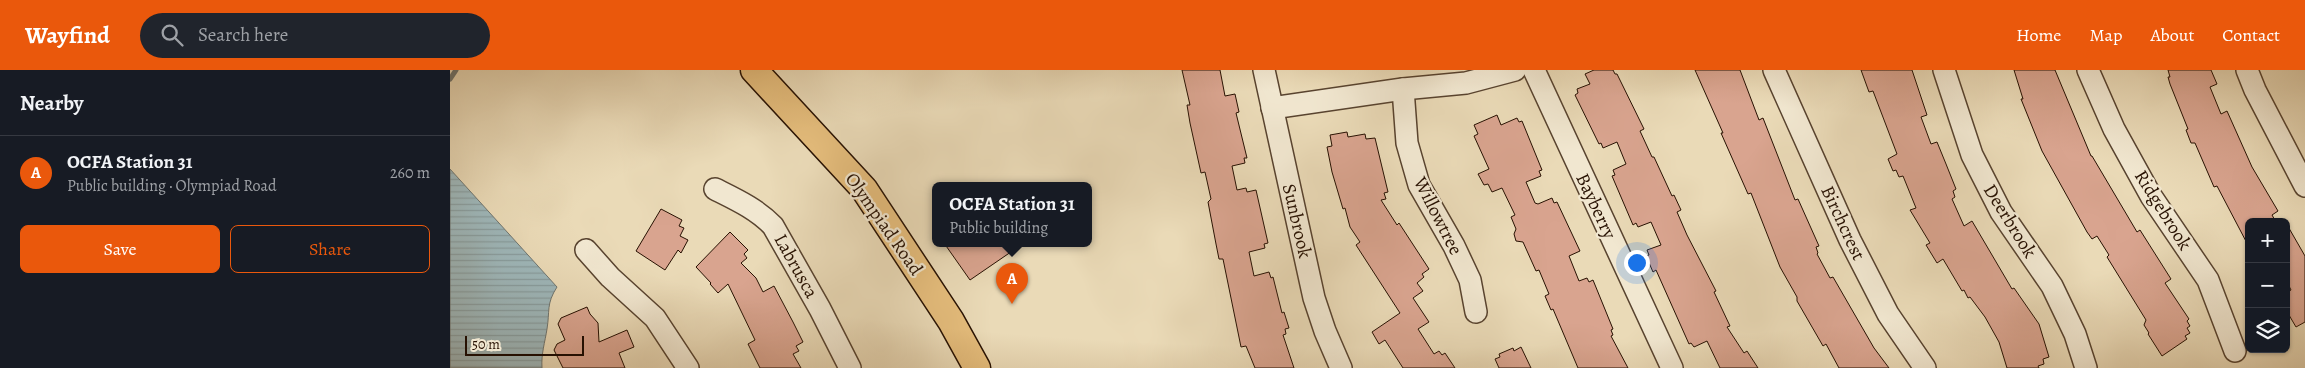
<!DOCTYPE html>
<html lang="en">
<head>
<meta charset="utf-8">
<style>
  body { margin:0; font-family:Alegreya,serif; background:#20242c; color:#f1f3f6 }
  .controls { position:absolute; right:15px; bottom:15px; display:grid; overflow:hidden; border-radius:8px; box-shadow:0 1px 4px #0004 }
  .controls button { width:45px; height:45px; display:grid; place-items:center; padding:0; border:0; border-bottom:1px solid #363941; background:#171b24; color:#f1f3f6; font:25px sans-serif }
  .scale { position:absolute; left:15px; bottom:12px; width:119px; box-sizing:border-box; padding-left:5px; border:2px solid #271102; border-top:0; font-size:14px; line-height:18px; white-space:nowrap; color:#271102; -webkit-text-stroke:4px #f1e7d0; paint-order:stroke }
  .you { position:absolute; left:1186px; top:192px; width:18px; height:18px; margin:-12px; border:4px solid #fff; border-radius:50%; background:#1a73e8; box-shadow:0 0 0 8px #1a73e833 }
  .badge { display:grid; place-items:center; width:32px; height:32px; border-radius:50%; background:#ea580c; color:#fff; font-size:16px; font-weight:700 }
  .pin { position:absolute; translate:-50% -41px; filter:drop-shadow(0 1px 2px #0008) }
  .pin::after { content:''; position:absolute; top:26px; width:18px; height:15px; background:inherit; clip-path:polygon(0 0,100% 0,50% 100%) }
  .popup { position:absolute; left:482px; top:112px; width:160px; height:65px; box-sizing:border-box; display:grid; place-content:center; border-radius:8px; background:#171b24; filter:drop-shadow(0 1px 4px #0005); font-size:16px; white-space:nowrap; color:#9ea1a6 }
  .popup b { font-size:19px; color:#f1f3f6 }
  .popup::after { content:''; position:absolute; left:50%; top:100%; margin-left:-10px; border:10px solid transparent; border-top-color:#171b24 }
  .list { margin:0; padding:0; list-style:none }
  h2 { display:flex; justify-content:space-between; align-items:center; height:65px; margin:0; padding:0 20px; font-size:21px }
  h2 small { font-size:16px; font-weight:400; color:#9ea1a6 }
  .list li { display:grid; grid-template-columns:32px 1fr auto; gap:15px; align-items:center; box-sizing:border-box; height:75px; padding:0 20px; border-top:1px solid #363941 }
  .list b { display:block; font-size:19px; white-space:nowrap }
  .list p { margin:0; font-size:16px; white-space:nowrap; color:#9ea1a6 }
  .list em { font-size:16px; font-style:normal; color:#9ea1a6 }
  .actions { display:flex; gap:10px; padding:15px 20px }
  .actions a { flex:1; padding:11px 0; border:1px solid #ea580c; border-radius:8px; text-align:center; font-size:18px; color:#ea580c }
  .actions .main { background:#ea580c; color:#fff }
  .icon { flex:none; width:28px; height:28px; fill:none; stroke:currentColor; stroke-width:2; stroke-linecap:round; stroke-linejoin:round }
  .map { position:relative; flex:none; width:1855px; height:298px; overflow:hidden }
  header { display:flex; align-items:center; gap:30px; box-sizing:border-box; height:70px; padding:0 25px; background:#ea580c; color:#fff }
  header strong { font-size:24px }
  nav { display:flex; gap:28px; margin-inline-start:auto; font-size:18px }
  .search { width:350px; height:45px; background:#20242c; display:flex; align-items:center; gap:12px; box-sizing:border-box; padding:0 18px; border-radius:28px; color:#9ea1a6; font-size:19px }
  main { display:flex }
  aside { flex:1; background:#171b24 }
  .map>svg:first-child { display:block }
  .water { fill:url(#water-rules); stroke:#6e7570 }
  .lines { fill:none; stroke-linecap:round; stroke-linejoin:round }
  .stream { stroke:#6e7570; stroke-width:5 }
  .building { fill:#d9a48f; stroke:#271102 }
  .minor-casing { stroke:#58432f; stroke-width:24 }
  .major-casing { stroke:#271102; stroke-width:29 }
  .minor { stroke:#f1e7d0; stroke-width:21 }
  .major { stroke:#e5bd7c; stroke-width:26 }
  .labels { text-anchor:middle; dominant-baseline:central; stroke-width:4.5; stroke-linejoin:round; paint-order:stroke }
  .street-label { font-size:19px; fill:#271102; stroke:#f1e7d0 }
</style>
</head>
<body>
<header>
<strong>Wayfind</strong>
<div class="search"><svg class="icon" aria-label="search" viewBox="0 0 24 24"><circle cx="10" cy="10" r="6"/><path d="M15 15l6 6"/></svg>Search here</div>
<nav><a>Home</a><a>Map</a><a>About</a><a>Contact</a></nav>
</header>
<main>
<aside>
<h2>Nearby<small></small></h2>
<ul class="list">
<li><span class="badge">A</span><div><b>OCFA Station 31</b><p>Public building · Olympiad Road</p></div><em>260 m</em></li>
</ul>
<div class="actions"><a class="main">Save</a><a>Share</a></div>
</aside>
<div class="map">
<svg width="1855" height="298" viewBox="0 0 1855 298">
  <defs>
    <pattern id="water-rules" width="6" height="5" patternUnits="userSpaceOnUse" patternTransform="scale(1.25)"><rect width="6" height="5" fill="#9eb7ba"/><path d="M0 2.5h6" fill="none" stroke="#889c9e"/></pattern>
  </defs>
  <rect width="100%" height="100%" fill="#eadab7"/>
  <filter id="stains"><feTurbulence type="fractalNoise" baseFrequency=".004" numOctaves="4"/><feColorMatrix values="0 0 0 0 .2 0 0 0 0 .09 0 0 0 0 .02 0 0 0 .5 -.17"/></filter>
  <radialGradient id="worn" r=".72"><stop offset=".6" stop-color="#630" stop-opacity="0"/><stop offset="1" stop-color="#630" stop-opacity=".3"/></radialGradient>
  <path class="water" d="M 0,99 L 107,217 C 96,234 100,241 97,259 C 95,272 91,284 92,298 L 0,298 Z"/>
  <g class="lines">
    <polyline class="stream" points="0,9 6,0"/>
  </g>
  <g class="building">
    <polygon points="732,0 770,0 775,26 785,24 789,42 786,43 797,88 794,88 795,93 782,96 787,120 796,118 797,122 806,120 818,173 814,174 815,178 799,182 804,206 819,202 821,208 823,207 832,243 834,242 839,258 835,259 836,264 833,265 844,298 805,298 796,276 791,277 773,189 769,189 766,174 758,132 761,129 755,102 751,103 740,53 737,35 740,35"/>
    <polygon points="1144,0 1163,0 1165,4 1167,4 1194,59 1190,61 1202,87 1204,87 1222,126 1224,125 1231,140 1227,142 1237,165 1266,221 1264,222 1280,256 1277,257 1294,283 1297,281 1308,298 1270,298 1257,271 1244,277 1241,273 1239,274 1206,200 1203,202 1196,186 1199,185 1197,180 1211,175 1201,152 1188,157 1186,153 1183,155 1162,106 1165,105 1163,100 1176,94 1167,72 1153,78 1151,73 1149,74 1125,25 1128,23 1127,19 1140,14 1135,4"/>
    <polygon points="1245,0 1290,0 1309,50 1313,48 1345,130 1348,129 1369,176 1366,177 1368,183 1367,184 1380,208 1383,207 1424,278 1439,298 1389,298 1376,274 1373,276 1347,231 1347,227 1330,197 1301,123 1298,124 1271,63 1273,63"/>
    <polygon points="1411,0 1462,0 1477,45 1471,47 1481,74 1487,72 1496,94 1506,119 1503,121 1505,127 1502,129 1514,156 1522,151 1562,219 1564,218 1589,254 1599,287 1593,289 1594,294 1588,296 1589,298 1557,298 1549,272 1535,247 1520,227 1518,228 1514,220 1512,221 1493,189 1487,193 1476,175 1480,173 1460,140 1466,138 1453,106 1449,107 1446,100 1443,101 1438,89 1447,84 1423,21 1419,22"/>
    <polygon points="1564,0 1605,0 1641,86 1642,86 1687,162 1690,160 1721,209 1715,213 1739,249 1737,251 1740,256 1737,258 1740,263 1735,266 1737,269 1712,286 1698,264 1699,263 1694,255 1696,250 1657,187 1659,185 1647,166 1642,169 1637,162 1592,81 1571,29 1573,29"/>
    <polygon points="1718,0 1761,0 1767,14 1760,17 1771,44 1777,41 1802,97 1828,141 1822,145 1826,152 1799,152 1799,177 1767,116 1764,117 1745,73 1741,73 1736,60 1738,59 1720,14 1718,7 1720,7"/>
    <polygon points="1047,45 1051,55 1067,48 1069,52 1072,51 1092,100 1089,101 1091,106 1076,112 1085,133 1088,134 1102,128 1104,133 1107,132 1130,181 1119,186 1129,211 1137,208 1139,212 1143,210 1163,259 1161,260 1163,265 1161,266 1178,298 1128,298 1103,239 1101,240 1095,226 1099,224 1089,200 1086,201 1073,172 1066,171 1064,164 1066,159 1061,147 1065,145 1052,118 1042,122 1038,114 1034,115 1028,104 1039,99 1024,66 1028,64 1024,55"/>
    <polygon points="897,62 898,67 915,64 916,69 925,68 938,122 934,123 936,129 931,130 947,155 949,153 979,199 972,204 974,207 967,213 973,221 963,228 979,252 968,259 984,284 989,281 992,285 995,283 1005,298 953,298 935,270 929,274 922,262 950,243 906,175 910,172 900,157 895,138 893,139 882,102 877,77 882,76 880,65"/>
    <polygon points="211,139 232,150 229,156 234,158 230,166 238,170 231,183 228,180 215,200 186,181"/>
    <polygon points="1836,153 1855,186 1855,252 1846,257 1836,240 1836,223 1841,220 1836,210"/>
    <polygon points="280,162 298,180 294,184 297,188 291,193 306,208 313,222 324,216 343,252 353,272 346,276 349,281 343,284 351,298 310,298 298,274 305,270 278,214 268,223 260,214 261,213 246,197"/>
    <polygon points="494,173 574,173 520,210"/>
    <polygon points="137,237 140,244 148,253 149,272 177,260 184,277 169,283 175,298 113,298 104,280 107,274 115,270 108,254 111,248"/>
    <polygon points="1071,277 1081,298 1049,298 1045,289 1050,287 1049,284 1063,278 1064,281"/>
  </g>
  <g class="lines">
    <g class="minor-casing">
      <g id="minor">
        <polyline points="814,0 864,228 875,261 891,298"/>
        <polyline points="1084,0 1222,298"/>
        <polyline points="1324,0 1400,170 1438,244 1475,298"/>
        <polyline points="1494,0 1522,85 1551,142 1602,216 1625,264 1636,298"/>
        <polyline points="1638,0 1664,59 1701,126 1758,210 1785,281"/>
        <polyline points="1797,0 1805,20 1855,116"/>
        <polyline points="953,19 957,73 969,115 1004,176 1020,210 1026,242"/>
        <polyline points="822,38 953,19 1016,13 1065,0"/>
        <path d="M 265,119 C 285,129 307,139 323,156 L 370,239 L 400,298"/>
        <polyline points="136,180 160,207 205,248 238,298"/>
      </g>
    </g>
    <g class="major-casing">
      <polyline id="major" points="304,0 414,119 501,251 527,298"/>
    </g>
    <use href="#minor" class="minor"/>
    <use href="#major" class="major"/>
  </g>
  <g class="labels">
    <g class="street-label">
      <text transform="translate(1146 136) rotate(65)">Bayberry</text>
      <text transform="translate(1713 140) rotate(58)">Ridgebrook</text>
      <text transform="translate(988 146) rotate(63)">Willowtree</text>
      <text transform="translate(847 151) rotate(77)">Sunbrook</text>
      <text transform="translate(1560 151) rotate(58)">Deerbrook</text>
      <text transform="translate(1393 153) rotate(65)">Birchcrest</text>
      <text transform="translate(434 154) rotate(55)">Olympiad Road</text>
      <text transform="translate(346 196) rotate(61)">Labrusca</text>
    </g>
  </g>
  <rect width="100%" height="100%" filter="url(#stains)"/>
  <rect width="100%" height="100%" fill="url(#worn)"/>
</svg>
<div class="controls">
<button>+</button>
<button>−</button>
<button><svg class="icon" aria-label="layers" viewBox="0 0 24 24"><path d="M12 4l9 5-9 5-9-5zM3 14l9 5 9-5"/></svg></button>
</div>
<div class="scale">50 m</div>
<div class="you"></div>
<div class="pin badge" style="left:562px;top:234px">A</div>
<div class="popup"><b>OCFA Station 31</b>Public building</div>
</div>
</main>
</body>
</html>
